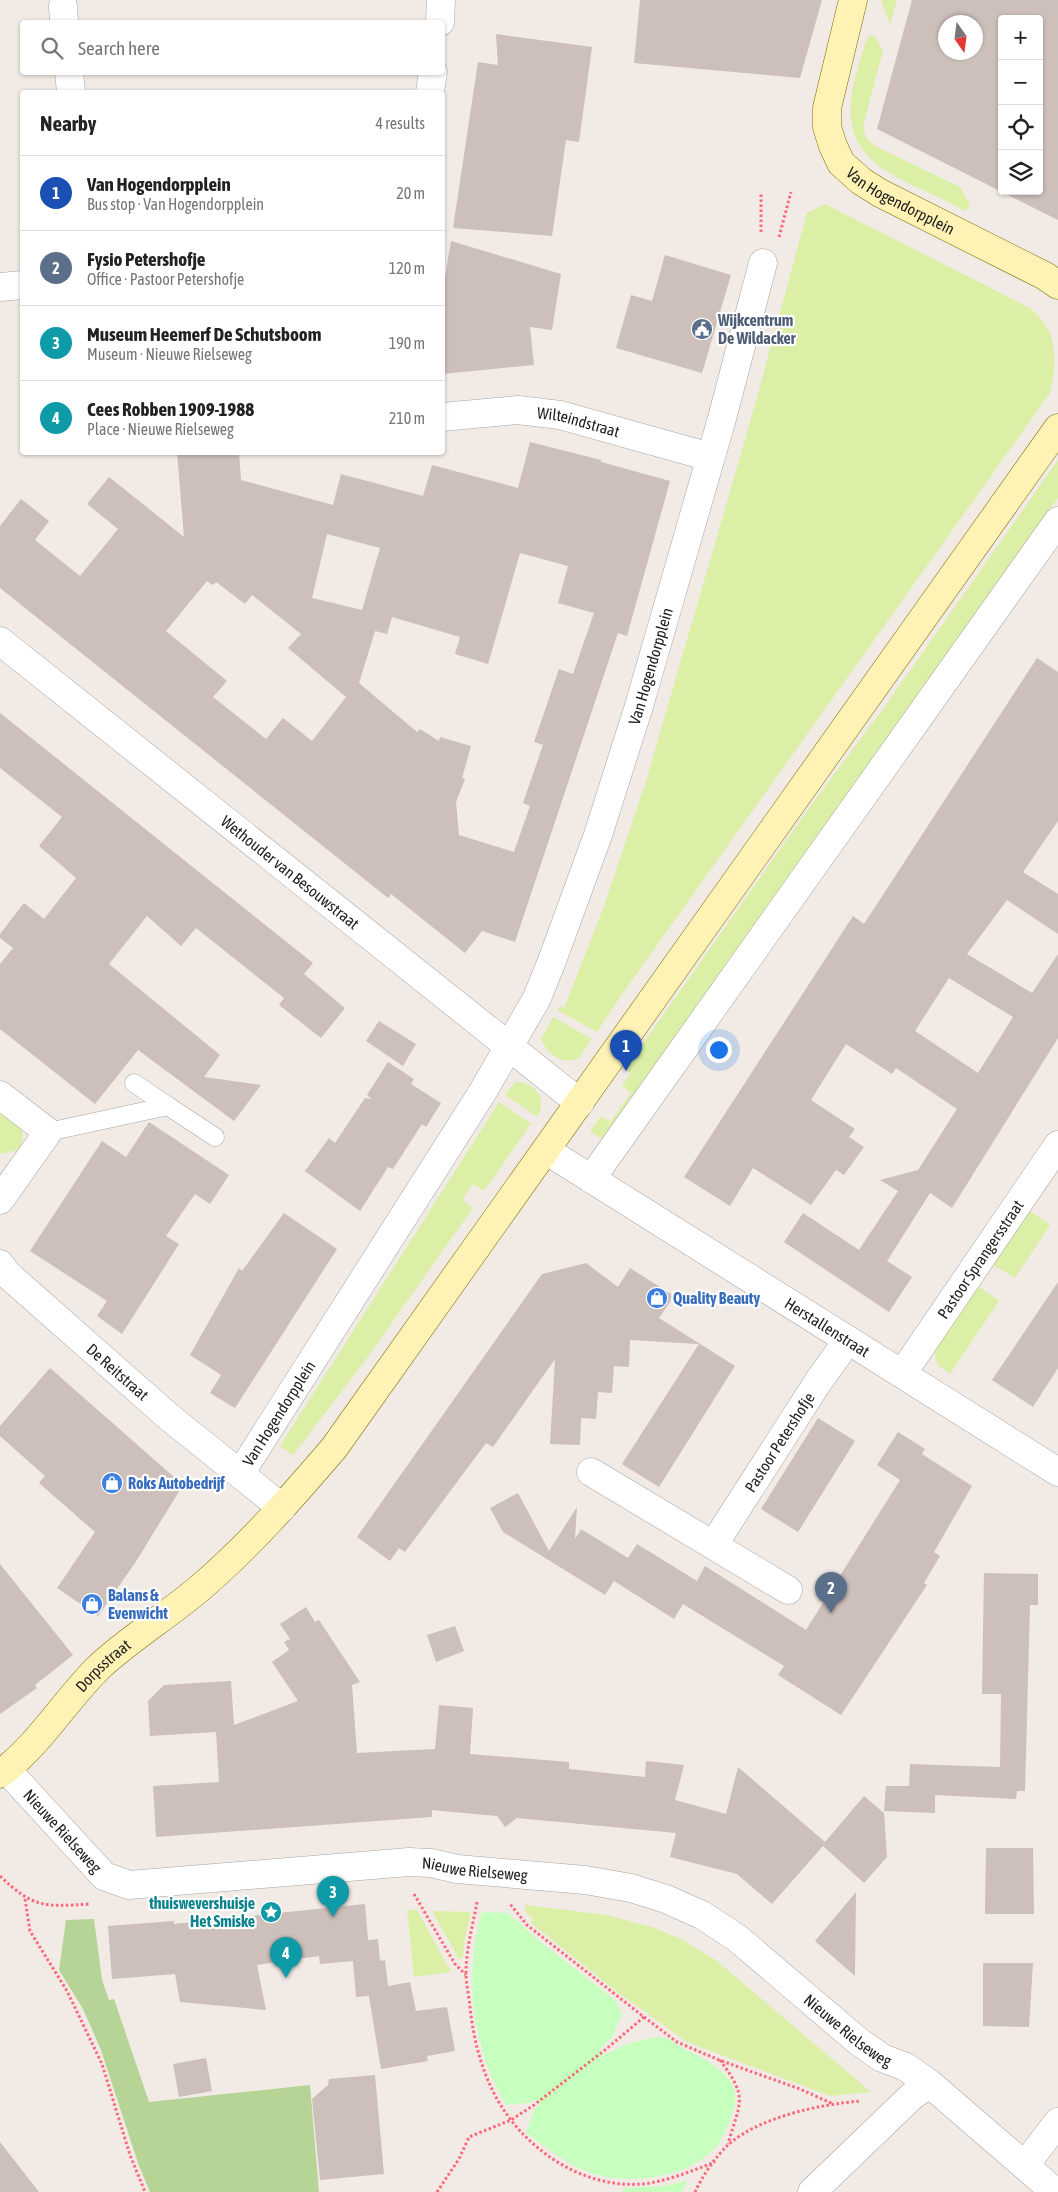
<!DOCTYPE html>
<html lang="en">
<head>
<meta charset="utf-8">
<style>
  body { margin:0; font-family:"Asap Condensed",sans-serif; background:#f6f6f6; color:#222 }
  .controls { position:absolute; right:15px; top:15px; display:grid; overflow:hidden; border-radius:5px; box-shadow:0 1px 4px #0004 }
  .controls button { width:45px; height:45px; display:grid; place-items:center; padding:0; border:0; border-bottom:1px solid #e0e0e0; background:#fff; color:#222; font:25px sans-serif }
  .compass { position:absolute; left:938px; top:15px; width:45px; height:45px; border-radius:50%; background:#fff; box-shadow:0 1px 4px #0004; rotate:166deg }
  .you { position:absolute; left:718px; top:1049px; width:18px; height:18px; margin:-12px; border:4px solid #fff; border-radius:50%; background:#1a73e8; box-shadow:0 0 0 8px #1a73e833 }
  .badge { display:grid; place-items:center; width:32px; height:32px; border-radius:50%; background:#cf002e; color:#fff; font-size:16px; font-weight:700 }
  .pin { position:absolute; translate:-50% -41px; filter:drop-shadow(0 1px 2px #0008) }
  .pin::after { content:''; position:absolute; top:26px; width:18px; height:15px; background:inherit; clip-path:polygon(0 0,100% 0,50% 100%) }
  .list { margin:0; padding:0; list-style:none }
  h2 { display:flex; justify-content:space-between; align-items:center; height:65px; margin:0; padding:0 20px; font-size:21px }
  h2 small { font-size:16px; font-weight:400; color:#767676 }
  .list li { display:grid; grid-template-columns:32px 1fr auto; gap:15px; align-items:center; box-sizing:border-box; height:75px; padding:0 20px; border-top:1px solid #e0e0e0 }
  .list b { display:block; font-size:19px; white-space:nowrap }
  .list p { margin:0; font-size:16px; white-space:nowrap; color:#767676 }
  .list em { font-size:16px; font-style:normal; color:#767676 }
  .icon { flex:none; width:28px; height:28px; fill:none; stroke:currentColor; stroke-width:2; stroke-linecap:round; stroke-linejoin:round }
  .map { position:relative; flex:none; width:1058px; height:2192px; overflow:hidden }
  .search { position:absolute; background:#fff; box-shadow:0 1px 4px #0004; left:20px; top:20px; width:425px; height:55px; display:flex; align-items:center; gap:12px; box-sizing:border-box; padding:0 18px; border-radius:5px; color:#767676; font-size:19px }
  .panel { position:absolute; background:#fff; box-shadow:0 1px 4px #0004; left:20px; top:90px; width:425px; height:365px; border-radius:5px }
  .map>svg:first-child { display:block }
  .grass { fill:#dbf0a6 }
  .forest { fill:#b6d495 }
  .park { fill:#c7ffbe }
  .building { fill:#cdbfba; fill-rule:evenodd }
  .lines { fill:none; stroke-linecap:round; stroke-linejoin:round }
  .lane-casing { stroke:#a6a6a6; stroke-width:19 }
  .street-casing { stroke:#a6a6a6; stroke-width:29 }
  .secondary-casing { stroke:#7d6e00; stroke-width:29 }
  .path { stroke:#ff687a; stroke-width:3; stroke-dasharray:2.5 2.5; stroke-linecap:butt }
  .lane { stroke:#fff; stroke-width:18 }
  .street { stroke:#fff; stroke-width:28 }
  .secondary { stroke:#fff2b5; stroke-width:28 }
  .labels { text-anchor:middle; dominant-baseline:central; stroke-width:4.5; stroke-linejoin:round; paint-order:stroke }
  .street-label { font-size:16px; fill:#1f1f1f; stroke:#fff }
  .service-label { font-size:16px; font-weight:bold; fill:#4e5e75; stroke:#fff; text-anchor:start }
  .shop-label { font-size:16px; font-weight:bold; fill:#366cbe; stroke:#fff; text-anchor:start }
  .culture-label { font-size:16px; font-weight:bold; fill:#0d838f; stroke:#fff; text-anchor:end }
</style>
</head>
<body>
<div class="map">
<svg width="1058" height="2192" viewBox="0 0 1058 2192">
  <rect width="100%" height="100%" fill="#f1eae5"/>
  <g class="grass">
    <polygon points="881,0 897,0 890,24"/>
    <path d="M 871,35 L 875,37 L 883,51 L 864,122 C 862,134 867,140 877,147 L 960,187 L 970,205 L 967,210 L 965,211 C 919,183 843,171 851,101 C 853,80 861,58 867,38 Z"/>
    <path d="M 825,204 L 1030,308 C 1058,330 1058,361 1050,393 L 625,990 L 597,1032 L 557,1010 L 560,1006 L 564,1008 L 567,1001 L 604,906 L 646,781 L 753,412 L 807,213 Z"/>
    <polygon points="1058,460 1058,498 602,1139 590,1131 601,1116 610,1122 631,1093 622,1086 631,1073 625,1069 812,804 883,709"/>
    <path d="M 553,1017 L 592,1039 L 579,1058 C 561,1066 548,1054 541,1039 Z"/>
    <path d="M 515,1082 C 535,1082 548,1099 537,1117 L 505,1095 Z"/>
    <polygon points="499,1102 531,1124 484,1191 473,1184 462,1200 473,1208 362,1365 293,1455 280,1446"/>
    <path d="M 8,1113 C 19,1125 28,1133 19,1150 L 0,1154 L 0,1114 Z"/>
    <polygon points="1030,1211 1050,1225 1015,1278 993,1265"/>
    <polygon points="978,1286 999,1301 950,1374 938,1365 934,1351"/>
    <polygon points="525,1905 606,1915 652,1927 681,1939 717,1961 871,2092 830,2096 687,2042 616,1991 531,1923 533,1920 525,1911"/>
    <polygon points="407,1910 417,1910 451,1972 414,1977"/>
    <polygon points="432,1911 471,1912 465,1937 463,1958 459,1959"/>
  </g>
  <polygon class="forest" points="94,1919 102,1980 109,2000 114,1999 149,2102 310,2085 319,2192 150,2192 139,2166 101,2050 83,2009 59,1970 66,1920"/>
  <g class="park">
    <path d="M 482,1912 L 508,1913 L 537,1939 L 615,2000 L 622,2014 L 612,2037 L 600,2049 L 604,2055 C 619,2047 647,2035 665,2038 C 673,2040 681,2048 688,2051 C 708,2060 740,2077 735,2104 C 734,2110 731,2116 729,2122 C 725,2131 722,2141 715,2148 C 689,2177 629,2186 594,2174 C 568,2165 547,2149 526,2132 L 535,2108 L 540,2105 L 535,2099 L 530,2103 L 506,2105 C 472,2046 463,1978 482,1912 Z"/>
    <polygon points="688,2180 682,2192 623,2192 623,2188 665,2186"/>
  </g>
  <g class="building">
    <polygon points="640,0 822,0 800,78 634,63"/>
    <path d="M 912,0 L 1058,0 L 1058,220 L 877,129 ZM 1002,19 L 1039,19 L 1039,191 L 1002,191 ZM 946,22 L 976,22 L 976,52 L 946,52 Z"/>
    <polygon points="496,34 592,47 579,142 566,140 552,236 453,228 478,62 498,65"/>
    <polygon points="451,241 561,274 552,330 530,327 534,365 442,374 442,296"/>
    <polygon points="665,255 731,275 702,373 616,348 631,295 652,301"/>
    <path d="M 530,442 L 601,460 L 601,462 L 670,481 L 627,636 L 618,633 L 515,942 L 482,931 L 465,953 L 391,894 L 388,898 L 0,588 L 0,526 L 21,499 L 49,521 L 35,540 L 80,576 L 118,529 L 87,504 L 109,477 L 184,537 L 177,452 L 239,452 L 241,480 L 333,505 L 341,474 L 423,496 L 432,465 L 518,488 ZM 327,534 L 380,548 L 362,610 L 312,598 ZM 520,553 L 568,566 L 558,603 L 594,613 L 573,674 L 559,669 L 534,742 L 543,745 L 523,803 L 530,806 L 514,852 L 459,835 L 456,802 L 465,779 L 462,778 L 471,746 L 440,737 L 439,741 L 420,729 L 417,732 L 359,683 L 375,631 L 387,634 L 392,617 L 460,637 L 455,654 L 488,664 ZM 207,581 L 213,585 L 216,582 L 245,604 L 252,595 L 301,634 L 288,648 L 346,697 L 312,741 L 283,718 L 266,739 L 213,697 L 227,681 L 166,631 Z"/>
    <path d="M 1037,658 L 1058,672 L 1058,821 L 1023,872 L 1058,894 L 1058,934 L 1007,900 L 967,954 L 1032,993 L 1058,954 L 1058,1038 L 952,1208 L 930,1193 L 887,1261 L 912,1277 L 889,1312 L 784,1242 L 803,1213 L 859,1250 L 898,1191 L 880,1180 L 918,1170 L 957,1109 L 896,1068 L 892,1074 L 846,1044 L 811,1100 L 855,1129 L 849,1137 L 864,1147 L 844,1175 L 836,1170 L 811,1205 L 753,1168 L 730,1206 L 684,1177 L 853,916 L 864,924 ZM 949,978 L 1013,1017 L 978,1073 L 915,1031 Z"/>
    <polygon points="0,713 313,963 304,974 345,1008 321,1038 279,1005 284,998 196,928 181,946 147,916 109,964 220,1055 204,1077 261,1085 234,1121 138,1050 95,1104 0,1029 0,964 13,948 0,938 0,934 24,903 44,919 76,878 39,846 62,817 0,768"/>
    <polygon points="379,1021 416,1044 403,1066 366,1041"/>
    <polygon points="388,1062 414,1079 411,1084 441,1103 426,1127 422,1124 393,1169 388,1167 360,1211 305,1171 329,1138 335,1143 365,1098 372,1099 367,1095"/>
    <polygon points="149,1122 229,1175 210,1204 195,1194 166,1236 179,1244 122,1334 97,1316 107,1301 30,1251 102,1141 126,1157"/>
    <polygon points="284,1213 337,1249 235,1408 210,1393 221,1375 190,1355 239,1268 242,1271"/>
    <polygon points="586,1263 618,1287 630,1268 674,1296 659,1318 735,1366 659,1487 622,1464 699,1344 630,1340 629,1367 614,1366 612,1393 598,1392 596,1419 581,1418 580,1445 550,1444 555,1359 493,1447 486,1443 405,1552 399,1548 390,1561 357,1537 542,1274"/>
    <polygon points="1058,1282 1058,1368 1033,1407 992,1380"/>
    <polygon points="50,1368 183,1485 135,1563 98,1616 57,1588 95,1532 39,1483 45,1476 0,1436 0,1426"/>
    <polygon points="818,1418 855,1441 798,1532 761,1509"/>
    <polygon points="898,1432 925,1449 922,1454 972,1486 934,1552 940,1556 924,1583 927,1585 841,1715 778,1675 784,1666 683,1604 674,1619 614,1581 605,1595 503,1532 490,1508 518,1493 549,1551 577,1507 575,1539 581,1529 628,1558 637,1544 697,1581 705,1566 806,1630 900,1480 877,1465"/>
    <polygon points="0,1564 73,1655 35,1685 37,1688 0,1714"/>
    <polygon points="984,1573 1038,1574 1038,1605 1030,1605 1025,1791 1017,1791 1016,1799 935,1795 935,1813 884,1811 886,1786 909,1786 910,1764 1000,1767 1001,1694 982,1694"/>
    <polygon points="306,1607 315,1622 319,1620 360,1682 352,1685 357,1753 435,1749 439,1705 473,1708 470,1754 569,1762 569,1769 645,1777 646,1761 684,1765 675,1800 726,1814 738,1767 825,1842 864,1796 884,1813 887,1857 864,1883 823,1846 772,1904 737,1874 670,1857 676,1833 517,1818 505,1827 497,1816 432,1810 432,1817 156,1837 153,1786 219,1782 216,1732 150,1736 148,1701 164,1685 231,1681 234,1725 298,1701 272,1662 289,1650 284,1642 290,1639 280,1624"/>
    <polygon points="455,1626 464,1651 436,1662 427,1635"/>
    <polygon points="986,1848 1033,1848 1034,1914 985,1914"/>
    <polygon points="856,1892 855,1976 815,1941"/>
    <polygon points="365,1904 368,1940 378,1939 380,1961 385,1960 388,1986 410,1982 416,2011 447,2007 455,2051 427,2056 428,2061 381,2069 369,1996 356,1997 353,1961 320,1964 319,1956 257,1965 266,2010 180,2002 175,1974 112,1979 108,1926 174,1921 174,1924"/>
    <polygon points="983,1963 1033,1963 1029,2027 983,2026"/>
    <polygon points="206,2058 212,2091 179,2097 173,2064"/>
    <polygon points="375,2075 384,2174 320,2180 312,2099 328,2085 329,2079"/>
    <polygon points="0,2142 39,2192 0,2192"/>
  </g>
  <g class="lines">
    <g class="lane-casing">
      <g id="lane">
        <polyline points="134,1083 168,1106"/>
        <polyline points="48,1132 168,1106 215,1137"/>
      </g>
    </g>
    <g class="street-casing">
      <g id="street">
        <polyline points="63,6 64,22"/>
        <polyline points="440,22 441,0"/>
        <polyline points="69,72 71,92"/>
        <polyline points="430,92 433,72"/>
        <polyline points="0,287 22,285"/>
        <path id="s1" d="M 442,417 L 518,410 L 560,415 L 710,457"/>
        <path id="s2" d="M 0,641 L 580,1103"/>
        <polyline points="0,1095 48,1132 0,1200"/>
        <path id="s3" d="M 547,1151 L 1058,1472"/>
        <polyline points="591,1179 1058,521"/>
        <path id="s4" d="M 0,1264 L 7,1274 L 169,1417 L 240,1474"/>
        <path id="s5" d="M 902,1374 L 1058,1145"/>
        <polyline points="591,1472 788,1590"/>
        <path id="s6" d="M 282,1508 L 240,1474 L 482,1093 L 537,998 L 553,958 L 598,835 L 639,706 L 721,422 L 763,263"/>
        <path id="s7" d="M 714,1544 L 818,1382 L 848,1340"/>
        <path id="s8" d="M 6,1769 L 104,1876 L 129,1885 L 409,1862 L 431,1863 L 457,1869 L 585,1880 L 631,1888 L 666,1899 L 702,1915 L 737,1938 L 858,2041 L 882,2058 L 906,2067 L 930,2084 L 1055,2192"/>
        <polyline points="1025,2165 1058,2122"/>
        <polyline points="812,2192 913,2095 930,2084"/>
      </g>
    </g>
    <g class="secondary-casing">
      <g id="secondary">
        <path id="s9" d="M 853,0 L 827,108 L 827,127 L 833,146 L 841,163 L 861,181 L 880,193 L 1045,276 L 1058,285"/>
        <path id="s10" d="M 0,1774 C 39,1745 64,1702 98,1668 C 129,1639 167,1616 200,1588 C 249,1546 292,1497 334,1448 L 1058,428"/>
      </g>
    </g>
    <g class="path">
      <polyline points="761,232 761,192"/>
      <polyline points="779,237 791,192"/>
      <path d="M 0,1876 C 33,1908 45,1907 89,1904"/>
      <polyline points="414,1894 455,1964 466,1975"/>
      <polyline points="25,1899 30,1931 67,1991 102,2064 130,2155 145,2192"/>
      <path d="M 477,1902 C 473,1925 466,1949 466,1973 C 466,1984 469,1996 470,2007 C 477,2072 501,2127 559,2163 C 586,2179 618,2188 650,2183 C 673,2179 694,2170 715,2162"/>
      <polyline points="644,2017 677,2042 719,2060 800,2089 833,2104"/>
      <path d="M 720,2060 C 749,2099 740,2101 728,2144"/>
      <polyline points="437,2192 459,2159 469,2137 511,2120 534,2105 605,2050 644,2017 527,1925 510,1904"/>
      <path d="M 695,2192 C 702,2177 715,2157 728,2145 C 759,2117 821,2104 861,2101"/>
    </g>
    <use href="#lane" class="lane"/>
    <use href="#street" class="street"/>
    <use href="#secondary" class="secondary"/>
  </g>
  <defs>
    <g id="civic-disc" transform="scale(1.125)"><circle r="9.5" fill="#5c6f8a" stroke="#fff"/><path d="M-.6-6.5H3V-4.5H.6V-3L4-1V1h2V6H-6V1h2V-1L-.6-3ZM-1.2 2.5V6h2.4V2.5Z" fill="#fff"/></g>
    <g id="shop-disc" transform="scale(1.125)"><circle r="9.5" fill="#3f7fe0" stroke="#fff"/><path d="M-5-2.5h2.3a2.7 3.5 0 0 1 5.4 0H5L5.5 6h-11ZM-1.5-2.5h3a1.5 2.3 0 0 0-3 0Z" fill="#fff"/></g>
    <g id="sight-disc" transform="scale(1.125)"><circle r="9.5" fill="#0f9aa8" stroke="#fff"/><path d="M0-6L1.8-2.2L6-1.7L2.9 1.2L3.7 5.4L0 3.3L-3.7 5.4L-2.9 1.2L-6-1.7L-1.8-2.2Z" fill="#fff"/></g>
  </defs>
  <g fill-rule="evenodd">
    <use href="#civic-disc" x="702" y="329"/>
    <use href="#shop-disc" x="657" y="1298"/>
    <use href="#shop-disc" x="112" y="1483"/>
    <use href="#shop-disc" x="92" y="1604"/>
    <use href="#sight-disc" x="271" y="1912"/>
  </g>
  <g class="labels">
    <g class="street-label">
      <text stroke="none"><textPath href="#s9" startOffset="240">Van Hogendorpplein</textPath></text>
      <text stroke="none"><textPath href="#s1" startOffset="138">Wilteindstraat</textPath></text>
      <text stroke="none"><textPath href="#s6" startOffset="966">Van Hogendorpplein</textPath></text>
      <text stroke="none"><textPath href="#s2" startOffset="371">Wethouder van Besouwstraat</textPath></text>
      <text stroke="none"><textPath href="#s5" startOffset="139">Pastoor Sprangersstraat</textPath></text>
      <text stroke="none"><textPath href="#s3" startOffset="331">Herstallenstraat</textPath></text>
      <text stroke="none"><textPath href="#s4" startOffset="160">De Reitstraat</textPath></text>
      <text stroke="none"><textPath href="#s6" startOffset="126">Van Hogendorpplein</textPath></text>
      <text stroke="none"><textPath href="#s7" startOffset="121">Pastoor Petershofje</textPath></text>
      <text stroke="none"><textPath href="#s10" startOffset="150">Dorpsstraat</textPath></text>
      <text stroke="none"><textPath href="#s8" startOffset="84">Nieuwe Rielseweg</textPath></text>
      <text stroke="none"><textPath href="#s8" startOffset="519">Nieuwe Rielseweg</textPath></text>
      <text stroke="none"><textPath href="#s8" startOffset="939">Nieuwe Rielseweg</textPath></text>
    </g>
    <g class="service-label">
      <text x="718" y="320">Wijkcentrum<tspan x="718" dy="18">De Wildacker</tspan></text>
    </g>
    <g class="shop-label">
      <text x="673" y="1298">Quality Beauty</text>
      <text x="128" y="1483">Roks Autobedrijf</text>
      <text x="108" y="1595">Balans &amp;<tspan x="108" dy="18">Evenwicht</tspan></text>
    </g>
    <g class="culture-label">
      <text x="255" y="1903">thuiswevershuisje<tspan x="255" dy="18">Het Smiske</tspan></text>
    </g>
  </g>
</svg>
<div class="controls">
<button>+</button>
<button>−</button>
<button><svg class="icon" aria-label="locate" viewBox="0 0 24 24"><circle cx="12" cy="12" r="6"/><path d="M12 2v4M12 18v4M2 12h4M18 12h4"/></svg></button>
<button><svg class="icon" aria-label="layers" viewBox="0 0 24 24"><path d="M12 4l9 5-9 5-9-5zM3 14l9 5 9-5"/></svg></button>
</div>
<svg class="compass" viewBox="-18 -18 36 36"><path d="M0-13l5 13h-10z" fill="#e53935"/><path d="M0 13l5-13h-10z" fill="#767676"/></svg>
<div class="you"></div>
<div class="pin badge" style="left:626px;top:1071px;background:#1a4fb4">1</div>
<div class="pin badge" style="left:831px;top:1613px;background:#5c6f8a">2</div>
<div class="pin badge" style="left:333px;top:1917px;background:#0f9aa8">3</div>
<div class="pin badge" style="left:286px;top:1978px;background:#0f9aa8">4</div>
<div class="search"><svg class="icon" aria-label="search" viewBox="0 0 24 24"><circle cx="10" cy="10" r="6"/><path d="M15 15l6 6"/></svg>Search here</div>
<section class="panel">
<h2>Nearby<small>4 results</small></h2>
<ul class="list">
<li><span class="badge" style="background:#1a4fb4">1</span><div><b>Van Hogendorpplein</b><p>Bus stop · Van Hogendorpplein</p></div><em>20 m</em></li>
<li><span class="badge" style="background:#5c6f8a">2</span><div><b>Fysio Petershofje</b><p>Office · Pastoor Petershofje</p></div><em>120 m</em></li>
<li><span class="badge" style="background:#0f9aa8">3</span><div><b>Museum Heemerf De Schutsboom</b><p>Museum · Nieuwe Rielseweg</p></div><em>190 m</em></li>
<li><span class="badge" style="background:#0f9aa8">4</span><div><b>Cees Robben 1909-1988</b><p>Place · Nieuwe Rielseweg</p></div><em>210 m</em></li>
</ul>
</section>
</div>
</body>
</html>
